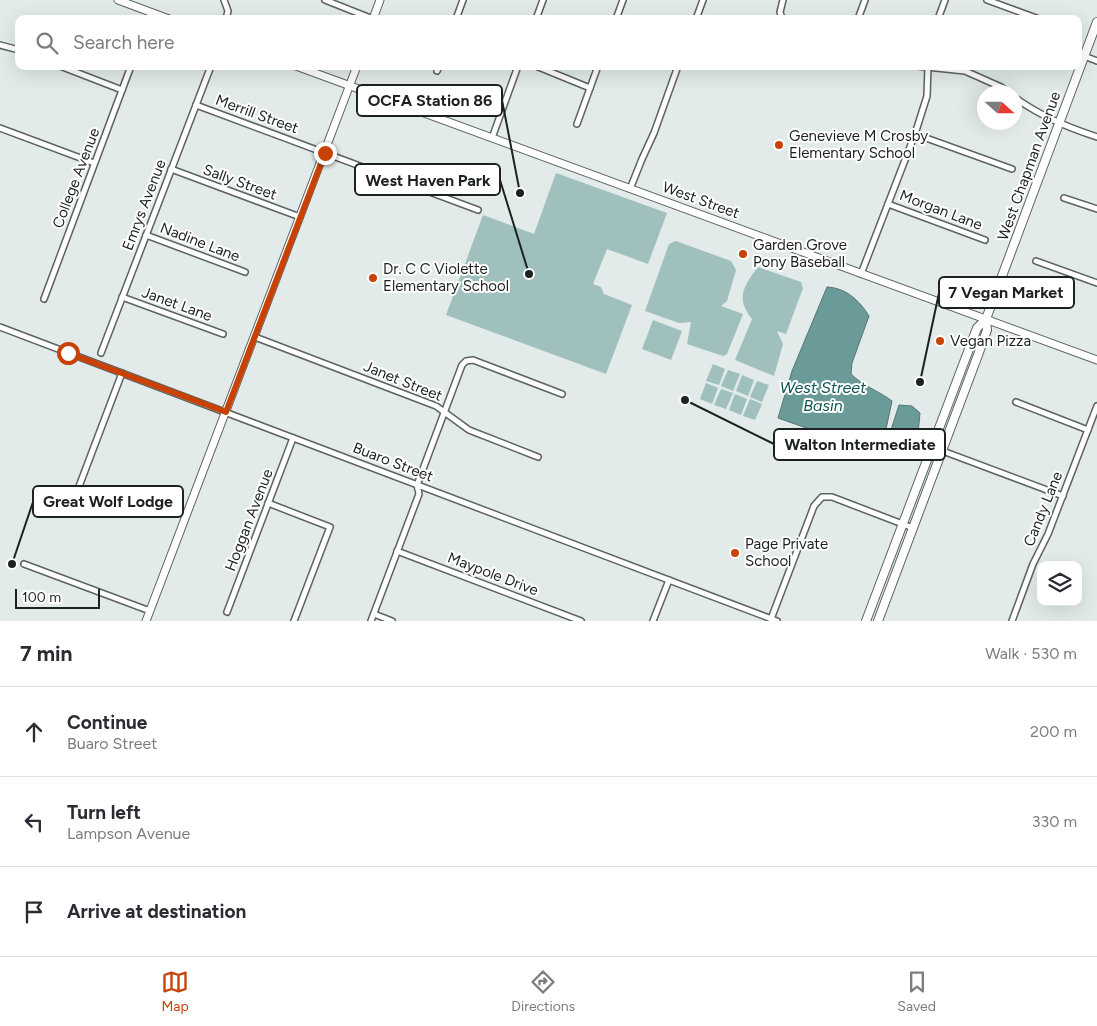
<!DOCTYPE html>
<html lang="en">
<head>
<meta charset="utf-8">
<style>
  body { margin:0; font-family:Figtree,sans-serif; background:#f2f2f3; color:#2b2b33 }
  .controls { position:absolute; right:15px; bottom:15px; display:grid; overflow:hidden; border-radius:10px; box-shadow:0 5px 20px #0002 }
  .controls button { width:45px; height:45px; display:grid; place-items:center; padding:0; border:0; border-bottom:1px solid #e1e1e2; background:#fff; color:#2b2b33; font:25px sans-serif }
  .compass { position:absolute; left:977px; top:85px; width:45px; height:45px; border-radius:50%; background:#fff; box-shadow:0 5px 20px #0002; rotate:111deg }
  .scale { position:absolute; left:15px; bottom:12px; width:85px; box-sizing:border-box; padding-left:5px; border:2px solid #1e2121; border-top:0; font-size:14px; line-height:18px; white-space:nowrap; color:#1e2121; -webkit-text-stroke:4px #fff; paint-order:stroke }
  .stop { position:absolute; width:15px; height:15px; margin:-11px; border:4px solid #c84105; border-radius:50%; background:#fff }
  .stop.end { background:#c84105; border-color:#fff; box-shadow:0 1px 5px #0008 }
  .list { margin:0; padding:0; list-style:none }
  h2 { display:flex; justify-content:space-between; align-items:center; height:65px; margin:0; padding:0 20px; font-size:21px }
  h2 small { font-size:16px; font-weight:400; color:#7c7c81 }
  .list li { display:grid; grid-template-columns:32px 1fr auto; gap:15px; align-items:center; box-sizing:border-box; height:90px; padding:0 20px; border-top:1px solid #e1e1e2 }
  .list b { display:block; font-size:19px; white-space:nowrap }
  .list p { margin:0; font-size:16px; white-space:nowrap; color:#7c7c81 }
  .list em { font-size:16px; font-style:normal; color:#7c7c81 }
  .icon { flex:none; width:28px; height:28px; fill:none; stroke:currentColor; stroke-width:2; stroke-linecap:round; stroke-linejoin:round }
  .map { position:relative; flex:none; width:1097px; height:621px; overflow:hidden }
  .search { position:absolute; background:#fff; box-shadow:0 5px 20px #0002; left:15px; right:15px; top:15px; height:55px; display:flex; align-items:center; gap:12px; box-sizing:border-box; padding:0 18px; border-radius:10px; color:#7c7c81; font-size:19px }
  .sheet { height:335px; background:#fff }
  nav { display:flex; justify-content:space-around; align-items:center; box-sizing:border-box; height:70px; border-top:1px solid #e1e1e2; background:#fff; font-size:14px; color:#7c7c81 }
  nav a { display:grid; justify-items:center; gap:2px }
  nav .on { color:#c84105 }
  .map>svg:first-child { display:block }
  .green { fill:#a0c0bd }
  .water { fill:#6b9b98; stroke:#547674 }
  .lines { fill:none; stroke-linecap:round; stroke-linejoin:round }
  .street-casing { stroke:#5c6362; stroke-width:8 }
  .secondary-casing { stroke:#5c6362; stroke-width:9 }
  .primary-casing { stroke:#5c6362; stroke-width:10 }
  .street { stroke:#fff; stroke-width:5 }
  .secondary { stroke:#fff; stroke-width:7 }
  .primary { stroke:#fff; stroke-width:8 }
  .route { stroke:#c84105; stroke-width:6 }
  .poi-dot { fill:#c84105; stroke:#fff; stroke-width:2 }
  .labels { text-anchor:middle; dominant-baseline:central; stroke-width:4; stroke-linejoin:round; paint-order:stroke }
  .street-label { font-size:15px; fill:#1e2121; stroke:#fff }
  .poi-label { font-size:15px; fill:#1e2121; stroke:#fff; text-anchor:start }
  .water-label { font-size:16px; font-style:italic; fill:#0a5451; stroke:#fff }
  .leader { fill:none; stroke:#1e2121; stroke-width:2 }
  .callout-dot { fill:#1e2121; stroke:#fff; stroke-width:2 }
  .callout { fill:#fff; stroke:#1e2121; stroke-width:2 }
  .callout-label { font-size:16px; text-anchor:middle; font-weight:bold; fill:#1e2121 }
</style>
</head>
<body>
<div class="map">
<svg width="1097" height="621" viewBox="0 0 1097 621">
  <rect width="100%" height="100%" fill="#e2eaea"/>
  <g class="green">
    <polygon points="556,173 667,213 648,264 607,249 593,284 601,287 604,294 632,305 606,374 446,315 483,215 534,234"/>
    <polygon points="676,241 731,261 736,270 727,301 721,306 743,314 727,354 723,356 687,344 691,322 679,323 645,311 669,244"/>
    <path d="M 758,267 L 801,282 L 803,288 L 786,334 L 777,331 L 783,344 L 774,376 L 735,360 L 752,319 C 735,299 744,285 758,267 Z"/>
    <polygon points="653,320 682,331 671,360 642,349"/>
    <polygon points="713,364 725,369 719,385 706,381"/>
    <polygon points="728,370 740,374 733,391 721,386"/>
    <polygon points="742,375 754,380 748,396 736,391"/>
    <polygon points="757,381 769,385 762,402 750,397"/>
    <polygon points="706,383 718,388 712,404 700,399"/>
    <polygon points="721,389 733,393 726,409 714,405"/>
    <polygon points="735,394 747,399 741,415 729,410"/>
    <polygon points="750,399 762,404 755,420 743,416"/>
  </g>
  <path class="water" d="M 827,287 C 846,288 859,300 869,316 L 852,363 L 851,374 C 863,386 879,391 892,401 L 886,429 L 890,433 L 899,405 L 912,406 L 920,413 L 918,434 L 904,458 L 877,453 L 778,418 L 792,371 Z"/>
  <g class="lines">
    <g class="street-casing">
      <g id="street">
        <polyline points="224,0 228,11 226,19"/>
        <polyline points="325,0 373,19"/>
        <polyline points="987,0 1039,19"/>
        <polyline points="456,19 463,0"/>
        <polyline points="536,19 543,0"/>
        <polyline points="616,19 623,0"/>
        <polyline points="696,19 703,0"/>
        <polyline points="782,19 780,12 783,0"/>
        <polyline points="858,19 865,0"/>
        <polyline points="938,19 945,0"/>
        <polyline points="0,45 19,50"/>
        <polyline points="1084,56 1097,61"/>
        <polyline points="60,66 122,90"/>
        <polyline points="536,66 590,88"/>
        <polyline points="917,66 965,71 1001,87 1008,92"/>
        <polyline points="437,71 439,66"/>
        <path d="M 1014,97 C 1040,116 1067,127 1097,137"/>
        <polyline points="196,105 478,210"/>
        <polyline points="577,124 598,66"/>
        <polyline points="0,128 94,163"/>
        <polyline points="915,134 1012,169"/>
        <polyline points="492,138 518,66"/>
        <polyline points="171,169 300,217"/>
        <polyline points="630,189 642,159 654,133 678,66"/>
        <polyline points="1064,198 1097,209"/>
        <polyline points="888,204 985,240"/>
        <polyline points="146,235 245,272"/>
        <polyline points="1036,261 1097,283"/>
        <polyline points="861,274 915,134 927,96 928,66"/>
        <polyline points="122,297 223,334"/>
        <polyline points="44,299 131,66"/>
        <polyline points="0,327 777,621"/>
        <polyline points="255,337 436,406 469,430 538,457"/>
        <polyline points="101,353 211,66"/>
        <polyline points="1016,402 1088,430"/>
        <polyline points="932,447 1063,496"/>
        <polyline points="75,497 122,373"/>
        <polyline points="268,503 330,527 294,621"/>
        <polyline points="397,551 581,621"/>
        <polyline points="24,564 150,611"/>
        <polyline points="227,612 293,438"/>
        <polyline points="374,614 392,621"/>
        <polyline points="771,619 814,506 822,497 832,497 913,528"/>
        <polyline points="371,621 419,494 417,485 462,365 466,361 473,360 562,394"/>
        <polyline points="653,621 669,580"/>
        <polyline points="1012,621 1033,564 1048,534 1097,406"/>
      </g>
    </g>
    <g class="secondary-casing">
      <g id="secondary">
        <polyline points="118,0 169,19"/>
        <polyline points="373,19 380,0"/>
        <polyline points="296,66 1097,360"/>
        <polyline points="146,621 357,66"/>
      </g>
    </g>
    <g class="primary-casing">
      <g id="primary">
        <polyline points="866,621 977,328 986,319"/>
        <polyline points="878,621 978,355 987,330 986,319 1097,22"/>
      </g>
    </g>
    <use href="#street" class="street"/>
    <use href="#secondary" class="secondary"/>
    <use href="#primary" class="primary"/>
  </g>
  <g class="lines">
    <polyline class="route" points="68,353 226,412 325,153"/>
  </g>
  <g class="poi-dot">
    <circle cx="779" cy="145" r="5"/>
    <circle cx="743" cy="254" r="5"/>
    <circle cx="373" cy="278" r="5"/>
    <circle cx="940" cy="341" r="5"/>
    <circle cx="735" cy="553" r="5"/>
  </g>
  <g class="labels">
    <g class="street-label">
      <text transform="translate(257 114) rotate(20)">Merrill Street</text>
      <text transform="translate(1029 166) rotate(-70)">West Chapman Avenue</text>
      <text transform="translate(76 178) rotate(-69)">College Avenue</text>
      <text transform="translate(240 182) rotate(20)">Sally Street</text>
      <text transform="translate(701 200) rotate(20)">West Street</text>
      <text transform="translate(144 205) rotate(-69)">Emrys Avenue</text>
      <text transform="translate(941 210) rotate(21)">Morgan Lane</text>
      <text transform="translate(200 242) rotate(21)">Nadine Lane</text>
      <text transform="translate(177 304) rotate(20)">Janet Lane</text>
      <text transform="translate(403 381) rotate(22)">Janet Street</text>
      <text transform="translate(393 462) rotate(21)">Buaro Street</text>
      <text transform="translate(1043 509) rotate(-68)">Candy Lane</text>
      <text transform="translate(249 520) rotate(-69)">Hoggan Avenue</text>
      <text transform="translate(493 574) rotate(21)">Maypole Drive</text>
    </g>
    <g class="poi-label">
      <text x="789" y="136">Genevieve M Crosby<tspan x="789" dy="17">Elementary School</tspan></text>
      <text x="753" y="245">Garden Grove<tspan x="753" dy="17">Pony Baseball</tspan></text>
      <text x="383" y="269">Dr. C C Violette<tspan x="383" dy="17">Elementary School</tspan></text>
      <text x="950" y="341">Vegan Pizza</text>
      <text x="745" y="544">Page Private<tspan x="745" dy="17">School</tspan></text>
    </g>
    <g class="water-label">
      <text x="823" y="387">West Street<tspan x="823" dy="18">Basin</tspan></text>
    </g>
  </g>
  <path class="leader" d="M520 193L502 100M529 274L500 180M920 382L939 293M685 400L774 444M12 564L33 502"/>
  <g class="callout-dot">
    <circle cx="520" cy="193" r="5"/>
    <circle cx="529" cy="274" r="5"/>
    <circle cx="920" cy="382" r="5"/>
    <circle cx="685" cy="400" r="5"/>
    <circle cx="12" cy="564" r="5"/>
  </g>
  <g class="callout">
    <rect x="357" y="85" width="145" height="31" rx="5"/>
    <rect x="355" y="164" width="145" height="31" rx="5"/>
    <rect x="939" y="277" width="135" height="31" rx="5"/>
    <rect x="774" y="429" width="171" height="31" rx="5"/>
    <rect x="33" y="486" width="150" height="31" rx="5"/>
  </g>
  <g class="callout-label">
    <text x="430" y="106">OCFA Station 86</text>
    <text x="428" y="186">West Haven Park</text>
    <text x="1006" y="298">7 Vegan Market</text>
    <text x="860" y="450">Walton Intermediate</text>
    <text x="108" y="507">Great Wolf Lodge</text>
  </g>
</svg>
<div class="controls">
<button><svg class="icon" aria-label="layers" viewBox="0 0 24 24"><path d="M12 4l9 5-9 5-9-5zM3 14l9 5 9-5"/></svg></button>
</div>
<svg class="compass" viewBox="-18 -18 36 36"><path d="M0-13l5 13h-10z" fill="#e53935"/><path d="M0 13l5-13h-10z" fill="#7c7c81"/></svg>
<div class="scale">100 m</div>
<div class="stop" style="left:68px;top:353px"></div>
<div class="stop end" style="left:325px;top:153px"></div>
<div class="search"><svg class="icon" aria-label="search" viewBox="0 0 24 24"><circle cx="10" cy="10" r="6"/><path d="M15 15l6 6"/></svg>Search here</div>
</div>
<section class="sheet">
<h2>7 min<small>Walk · 530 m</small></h2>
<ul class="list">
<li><svg class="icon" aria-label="ahead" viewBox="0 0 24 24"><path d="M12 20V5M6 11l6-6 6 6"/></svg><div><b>Continue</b><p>Buaro Street</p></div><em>200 m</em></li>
<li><svg class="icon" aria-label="left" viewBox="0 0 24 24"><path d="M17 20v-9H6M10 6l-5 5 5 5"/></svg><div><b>Turn left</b><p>Lampson Avenue</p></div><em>330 m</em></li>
<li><svg class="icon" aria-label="arrive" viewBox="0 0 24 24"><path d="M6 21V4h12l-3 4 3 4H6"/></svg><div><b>Arrive at destination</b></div></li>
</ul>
</section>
<nav>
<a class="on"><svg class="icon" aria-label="map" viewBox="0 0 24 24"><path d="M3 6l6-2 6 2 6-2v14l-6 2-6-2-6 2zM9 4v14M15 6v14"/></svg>Map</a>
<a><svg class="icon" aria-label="directions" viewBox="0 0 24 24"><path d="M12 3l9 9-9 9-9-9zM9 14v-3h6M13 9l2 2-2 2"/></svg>Directions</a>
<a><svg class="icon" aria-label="saved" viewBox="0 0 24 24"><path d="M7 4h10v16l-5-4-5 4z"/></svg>Saved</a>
</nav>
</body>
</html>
